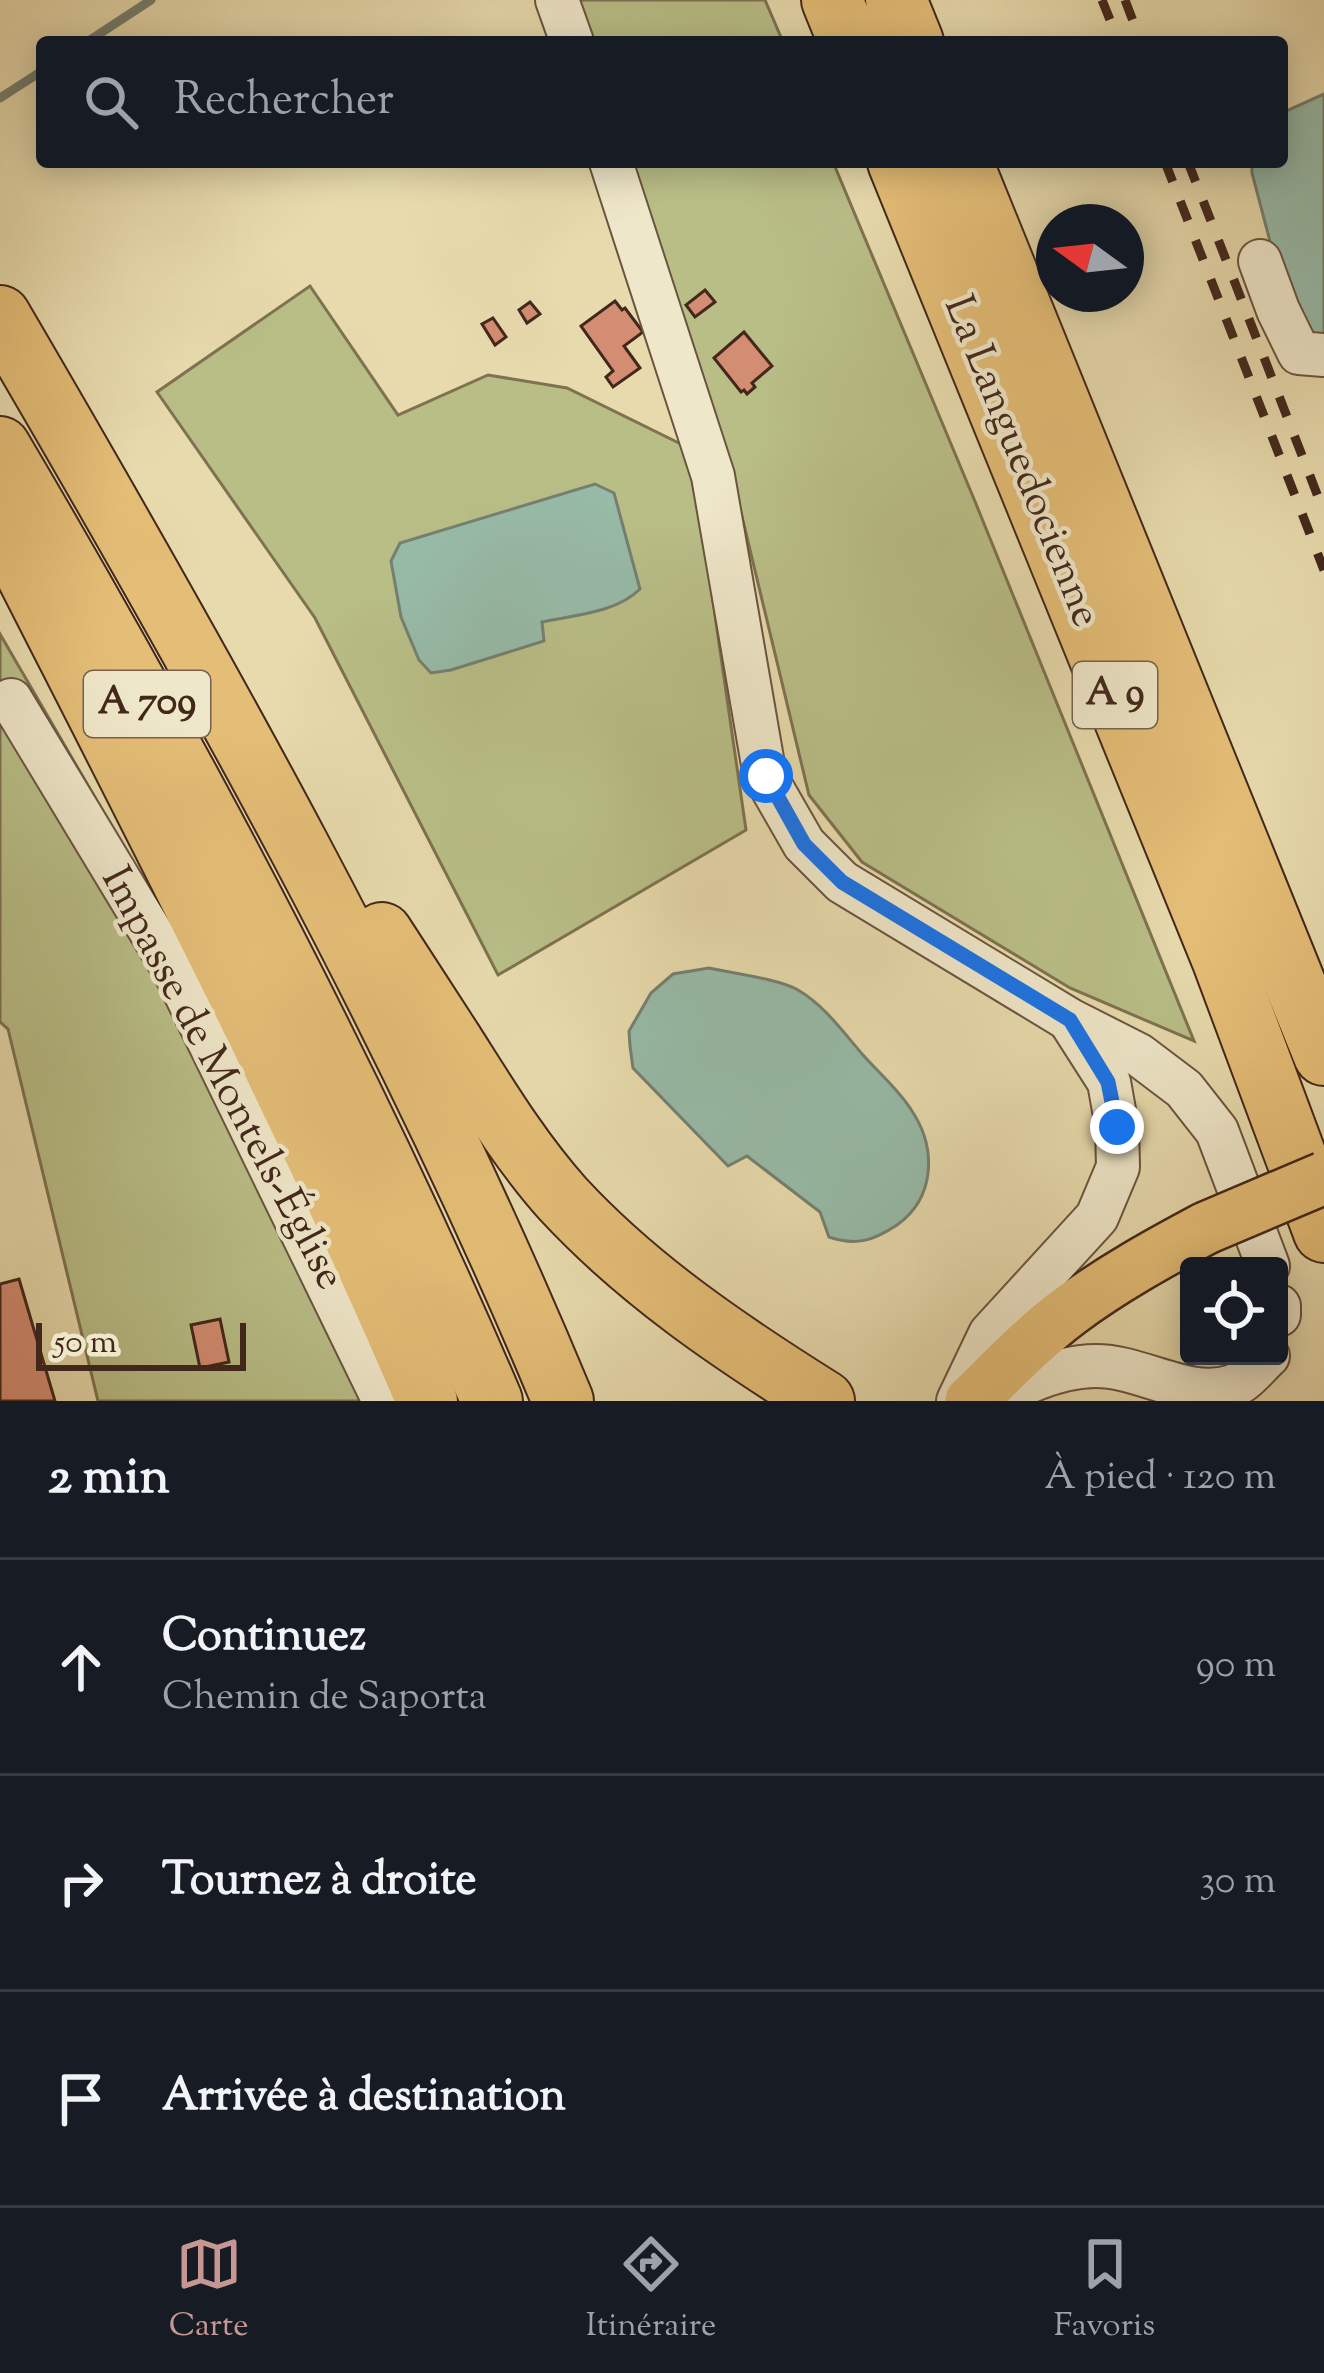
<!DOCTYPE html>
<html lang="fr">
<head>
<meta charset="utf-8">
<style>
  body { margin:0; font-family:"Sorts Mill Goudy",serif; background:#20242c; color:#f1f3f6 }
  .controls { position:absolute; right:36px; bottom:36px; display:grid; overflow:hidden; border-radius:12px; box-shadow:0 6px 30px #0003 }
  .controls button { width:108px; height:108px; display:grid; place-items:center; padding:0; border:0; border-bottom:3px solid #363941; background:#171b24; color:#f1f3f6; font:60px sans-serif }
  .compass { position:absolute; left:1036px; top:204px; width:108px; height:108px; border-radius:50%; background:#171b24; box-shadow:0 6px 30px #0003; rotate:285deg }
  .scale { position:absolute; left:36px; bottom:30px; width:210px; box-sizing:border-box; padding-left:12px; border:6px solid #42271b; border-top:0; font-size:33px; line-height:42px; white-space:nowrap; color:#42271b; -webkit-text-stroke:9px #efe7c9; paint-order:stroke }
  .stop { position:absolute; width:36px; height:36px; margin:-27px; border:9px solid #1a73e8; border-radius:50%; background:#fff }
  .stop.end { background:#1a73e8; border-color:#fff; box-shadow:0 3px 12px #0008 }
  .list { margin:0; padding:0; list-style:none }
  h2 { display:flex; justify-content:space-between; align-items:center; height:156px; margin:0; padding:0 48px; font-size:51px }
  h2 small { font-size:39px; font-weight:400; color:#9ea1a6 }
  .list li { display:grid; grid-template-columns:78px 1fr auto; gap:36px; align-items:center; box-sizing:border-box; height:216px; padding:0 48px; border-top:3px solid #363941 }
  .list b { display:block; font-size:45px; white-space:nowrap }
  .list p { margin:0; font-size:39px; white-space:nowrap; color:#9ea1a6 }
  .list em { font-size:39px; font-style:normal; color:#9ea1a6 }
  .icon { flex:none; width:66px; height:66px; fill:none; stroke:currentColor; stroke-width:2; stroke-linecap:round; stroke-linejoin:round }
  .map { position:relative; flex:none; width:1324px; height:1401px; overflow:hidden }
  .search { position:absolute; background:#171b24; box-shadow:0 6px 30px #0003; left:36px; right:36px; top:36px; height:132px; display:flex; align-items:center; gap:30px; box-sizing:border-box; padding:0 42px; border-radius:12px; color:#9ea1a6; font-size:45px }
  .sheet { height:804px; background:#171b24 }
  nav { display:flex; justify-content:space-around; align-items:center; box-sizing:border-box; height:168px; border-top:3px solid #363941; background:#171b24; font-size:33px; color:#9ea1a6 }
  nav a { display:grid; justify-items:center; gap:6px }
  nav .on { color:#c59692 }
  .map>svg:first-child { display:block }
  .green { fill:#b9be87; stroke:#7e7251; stroke-width:3 }
  .water { fill:#97bba8; stroke:#758070; stroke-width:3 }
  .lines { fill:none; stroke-linecap:round; stroke-linejoin:round }
  .stream { stroke:#758070; stroke-width:9 }
  .building { fill:#d38d72; stroke:#42271b; stroke-width:3 }
  .minor-casing { stroke:#6b543f; stroke-width:46 }
  .major-casing { stroke:#42271b; stroke-width:56 }
  .highway-casing { stroke:#42271b; stroke-width:64 }
  .minor { stroke:#efe7c9; stroke-width:42 }
  .major { stroke:#e4bd76; stroke-width:51 }
  .highway { stroke:#e4bd76; stroke-width:60 }
  .rail { stroke:#42271b; stroke-width:9; stroke-dasharray:21 21; stroke-linecap:butt }
  .major-bridge-casing { stroke:#42271b; stroke-width:56; stroke-linecap:butt }
  .major-bridge { stroke:#e4bd76; stroke-width:51 }
  .route { stroke:#1a73e8; stroke-width:15 }
  .labels { text-anchor:middle; dominant-baseline:central; stroke-width:9; stroke-linejoin:round; paint-order:stroke }
  .shield { fill:#efe7c9; stroke:#76614f; stroke-width:3 }
  .shield-label { font-size:39px; font-weight:bold; fill:#42271b }
  .street-label { font-size:42px; fill:#42271b; stroke:#efe7c9 }
</style>
</head>
<body>
<div class="map">
<svg width="1324" height="1401" viewBox="0 0 1324 1401">
  <rect width="100%" height="100%" fill="#e7daac"/>
  <filter id="stains"><feTurbulence type="fractalNoise" baseFrequency=".00167" numOctaves="4"/><feColorMatrix values="0 0 0 0 .2 0 0 0 0 .09 0 0 0 0 .02 0 0 0 .5 -.17"/></filter>
  <radialGradient id="worn" r=".72"><stop offset=".6" stop-color="#630" stop-opacity="0"/><stop offset="1" stop-color="#630" stop-opacity=".3"/></radialGradient>
  <g class="green">
    <polygon points="575,0 765,0 783,42 591,42"/>
    <polygon points="633,162 833,162 974,499 1194,1041 1070,988 862,862 809,795 732,475"/>
    <polygon points="310,286 398,415 488,375 567,388 691,449 746,830 498,975 315,618 157,392"/>
    <polygon points="0,634 115,832 401,1401 98,1401 8,1029 0,1022"/>
  </g>
  <g class="water">
    <polygon points="1324,94 1324,341 1302,331 1286,302 1252,173 1252,162 1282,162 1282,113"/>
    <path d="M 595,484 L 614,493 L 640,589 C 616,613 574,615 542,622 L 544,641 L 451,670 L 431,673 L 419,660 L 401,617 L 391,561 L 400,543 Z"/>
    <path d="M 709,968 C 732,973 779,979 798,990 C 824,1005 844,1033 863,1055 C 879,1073 900,1091 912,1111 C 937,1149 935,1198 897,1225 C 873,1241 856,1246 829,1237 L 820,1212 L 747,1156 L 728,1166 L 633,1068 L 630,1046 L 629,1031 L 651,993 L 673,974 Z"/>
  </g>
  <g class="lines">
    <g class="stream">
      <polyline points="87,42 151,0"/>
      <polyline points="0,98 42,71"/>
    </g>
  </g>
  <g class="building">
    <polygon points="705,290 715,302 695,317 686,305"/>
    <polygon points="615,301 622,310 625,308 643,332 624,346 640,368 613,387 606,377 613,371 581,326"/>
    <polygon points="530,302 540,314 527,323 519,310"/>
    <polygon points="493,318 506,337 495,345 482,324"/>
    <polygon points="744,332 772,366 752,383 755,387 747,394 744,390 741,392 714,358"/>
    <polygon points="19,1279 55,1401 0,1401 0,1284"/>
    <polygon points="220,1319 229,1362 200,1368 191,1325"/>
  </g>
  <g class="lines">
    <g class="minor-casing">
      <g id="minor">
        <polyline points="557,0 572,42"/>
        <polyline points="611,162 713,476 765,776 804,844 842,882 1070,1020 1139,1055 1184,1089 1217,1131 1268,1266"/>
        <polyline points="1260,261 1278,310 1299,353 1324,355"/>
        <polyline points="11,700 174,970 384,1401"/>
        <polyline points="1279,1306 1279,1315"/>
        <polyline points="958,1401 990,1334 1097,1217 1118,1167 1117,1127 1109,1082 1070,1021"/>
        <path d="M 991,1401 C 1022,1383 1059,1366 1096,1366 C 1143,1366 1187,1401 1233,1386 C 1246,1381 1258,1365 1268,1356"/>
      </g>
    </g>
    <g class="major-casing">
      <path id="major" d="M 971,1401 C 1003,1370 1033,1338 1069,1311 C 1112,1279 1159,1253 1206,1228"/>
    </g>
    <g class="highway-casing">
      <g id="highway">
        <polyline points="832,0 849,42"/>
        <polyline points="896,0 913,42"/>
        <polyline points="898,162 1223,961 1324,1232"/>
        <polyline points="962,162 1324,1055"/>
        <path d="M 0,316 C 206,668 407,1024 563,1401"/>
        <path d="M 0,447 C 182,755 351,1072 492,1401"/>
        <path d="M 0,522 C 147,812 299,1101 427,1401"/>
        <path d="M 382,933 C 405,969 429,1005 452,1041 C 487,1096 520,1151 563,1199 C 639,1281 730,1342 824,1401"/>
      </g>
    </g>
    <use href="#minor" class="minor"/>
    <use href="#major" class="major"/>
    <use href="#highway" class="highway"/>
    <g class="rail">
      <polyline points="1102,0 1119,42"/>
      <polyline points="1125,0 1141,42"/>
      <polyline points="1165,162 1324,570"/>
      <polyline points="1188,162 1324,512"/>
    </g>
    <g class="major-bridge-casing">
      <polyline id="major-bridge" points="1206,1228 1324,1178"/>
    </g>
    <use href="#major-bridge" class="major-bridge"/>
  </g>
  <g class="lines">
    <polyline class="route" points="766,776 804,844 842,882 1070,1020 1108,1082 1117,1127"/>
  </g>
  <g class="labels">
    <g class="shield">
      <rect x="1073" y="662" width="84" height="66" rx="9"/>
      <rect x="84" y="671" width="126" height="66" rx="9"/>
    </g>
    <g class="shield-label">
      <text x="1115" y="695">A 9</text>
      <text x="147" y="704">A 709</text>
    </g>
    <g class="street-label">
      <text transform="translate(1020 462) rotate(68)">La Languedocienne</text>
      <text transform="translate(221 1079) rotate(62)">Impasse de Montels-Église</text>
    </g>
  </g>
  <rect width="100%" height="100%" filter="url(#stains)"/>
  <rect width="100%" height="100%" fill="url(#worn)"/>
</svg>
<div class="controls">
<button><svg class="icon" aria-label="locate" viewBox="0 0 24 24"><circle cx="12" cy="12" r="6"/><path d="M12 2v4M12 18v4M2 12h4M18 12h4"/></svg></button>
</div>
<svg class="compass" viewBox="-18 -18 36 36"><path d="M0-13l5 13h-10z" fill="#e53935"/><path d="M0 13l5-13h-10z" fill="#9ea1a6"/></svg>
<div class="scale">50 m</div>
<div class="stop" style="left:766px;top:776px"></div>
<div class="stop end" style="left:1117px;top:1127px"></div>
<div class="search"><svg class="icon" aria-label="search" viewBox="0 0 24 24"><circle cx="10" cy="10" r="6"/><path d="M15 15l6 6"/></svg>Rechercher</div>
</div>
<section class="sheet">
<h2>2 min<small>À pied · 120 m</small></h2>
<ul class="list">
<li><svg class="icon" aria-label="ahead" viewBox="0 0 24 24"><path d="M12 20V5M6 11l6-6 6 6"/></svg><div><b>Continuez</b><p>Chemin de Saporta</p></div><em>90 m</em></li>
<li><svg class="icon" aria-label="right" viewBox="0 0 24 24"><path d="M7 20v-9h11M14 6l5 5-5 5"/></svg><div><b>Tournez à droite</b></div><em>30 m</em></li>
<li><svg class="icon" aria-label="arrive" viewBox="0 0 24 24"><path d="M6 21V4h12l-3 4 3 4H6"/></svg><div><b>Arrivée à destination</b></div></li>
</ul>
</section>
<nav>
<a class="on"><svg class="icon" aria-label="map" viewBox="0 0 24 24"><path d="M3 6l6-2 6 2 6-2v14l-6 2-6-2-6 2zM9 4v14M15 6v14"/></svg>Carte</a>
<a><svg class="icon" aria-label="directions" viewBox="0 0 24 24"><path d="M12 3l9 9-9 9-9-9zM9 14v-3h6M13 9l2 2-2 2"/></svg>Itinéraire</a>
<a><svg class="icon" aria-label="saved" viewBox="0 0 24 24"><path d="M7 4h10v16l-5-4-5 4z"/></svg>Favoris</a>
</nav>
</body>
</html>
